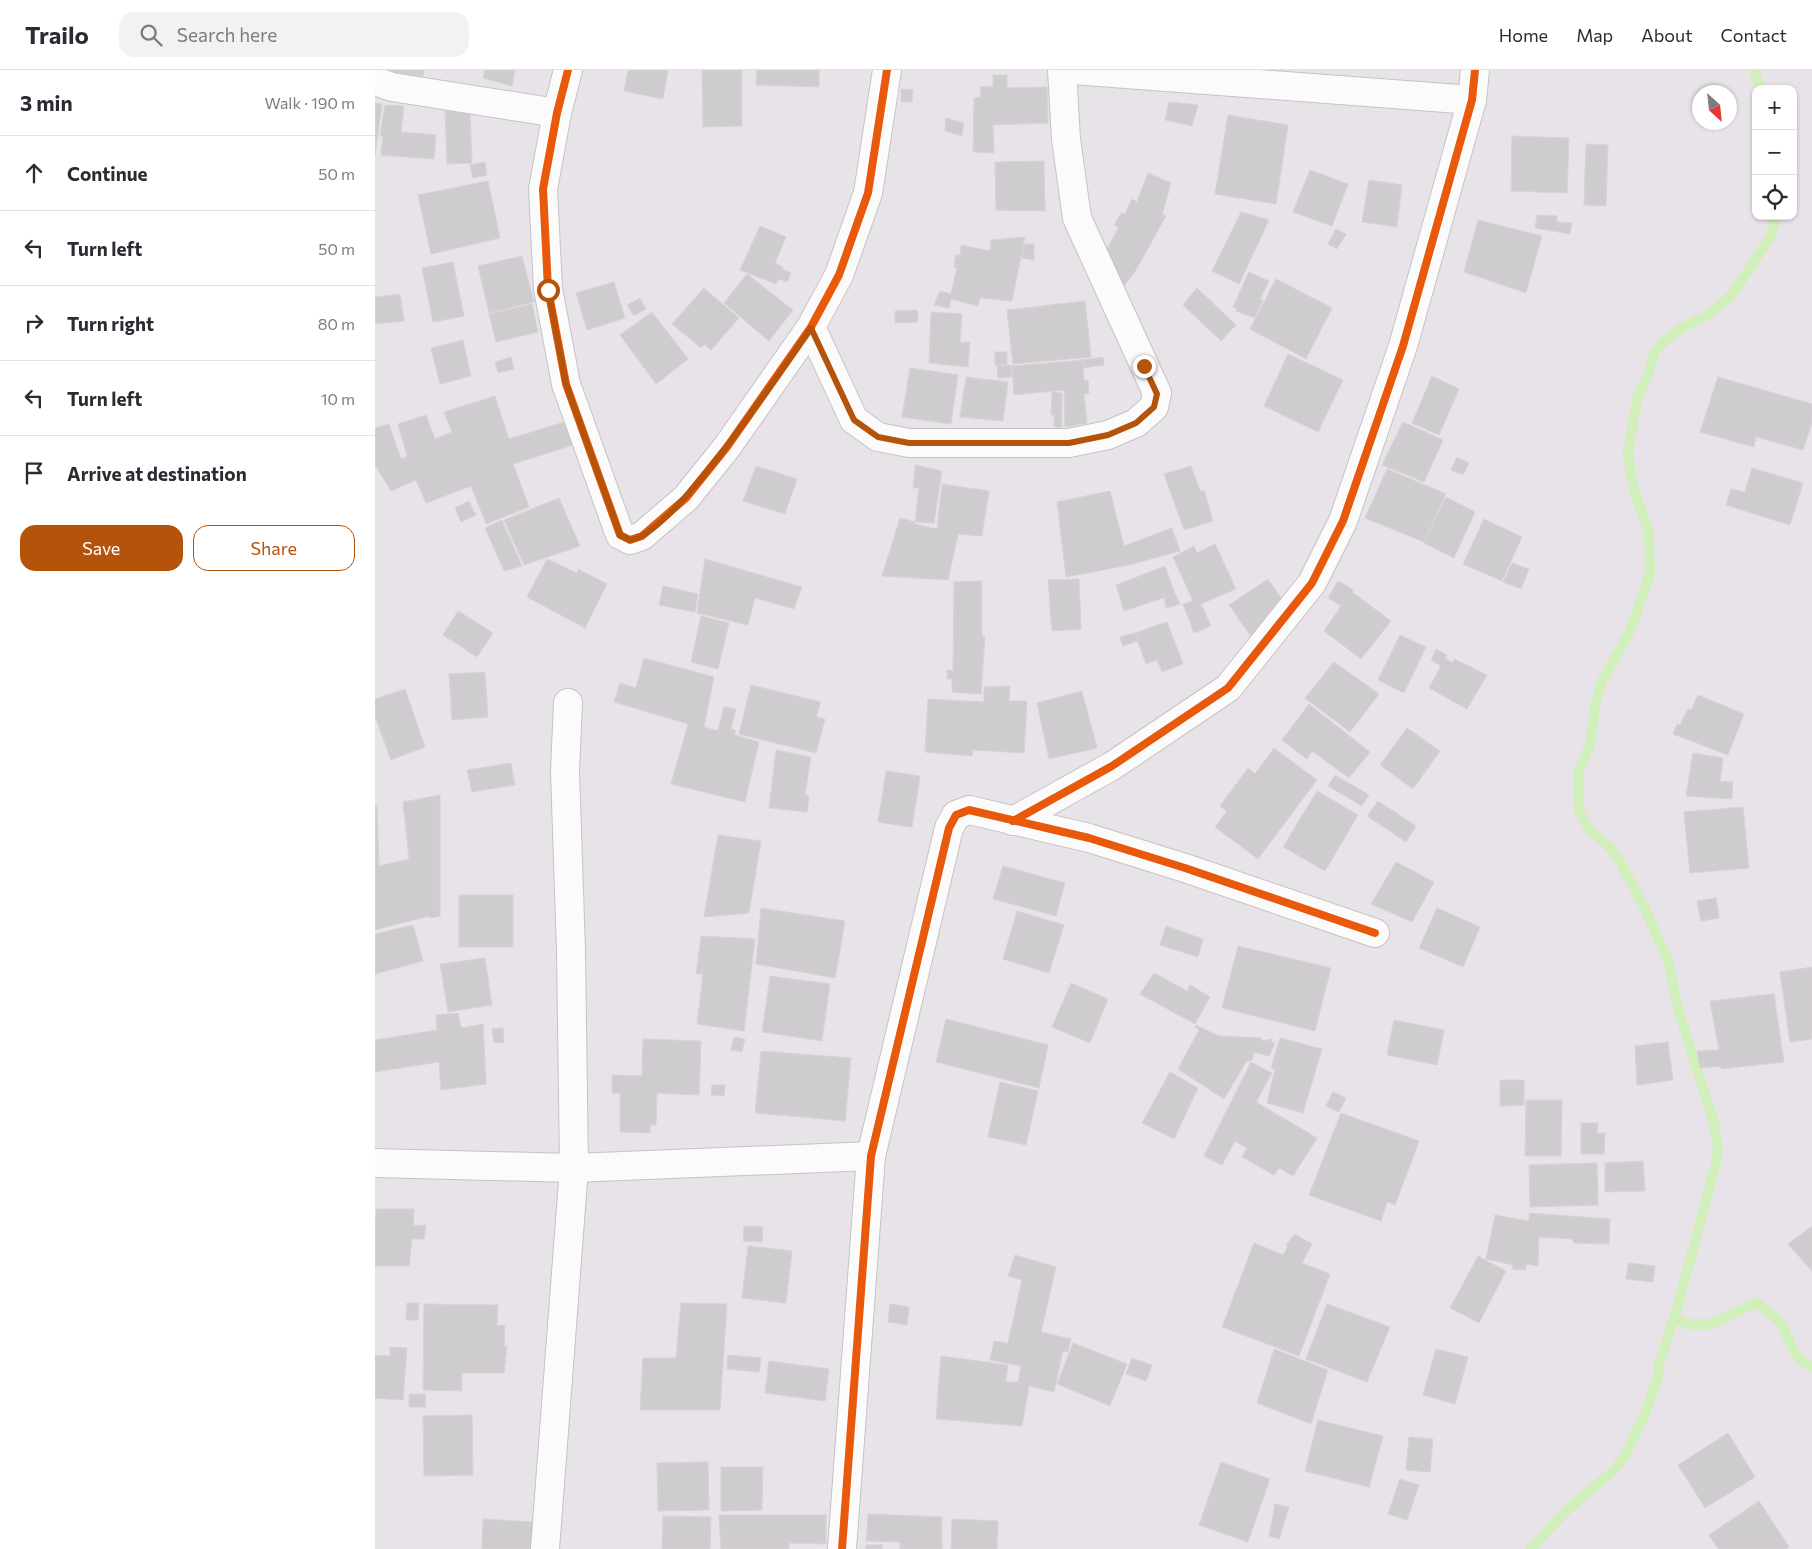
<!DOCTYPE html>
<html lang="en">
<head>
<meta charset="utf-8">
<style>
  body { margin:0; font-family:Commissioner,sans-serif; background:#f2f2f3; color:#2b2b33 }
  .controls { position:absolute; right:15px; top:15px; display:grid; overflow:hidden; border-radius:10px; box-shadow:0 1px 4px #0004 }
  .controls button { width:45px; height:45px; display:grid; place-items:center; padding:0; border:0; border-bottom:1px solid #e1e1e2; background:#fff; color:#2b2b33; font:25px sans-serif }
  .compass { position:absolute; left:1317px; top:15px; width:45px; height:45px; border-radius:50%; background:#fff; box-shadow:0 1px 4px #0004; rotate:153deg }
  .stop { position:absolute; width:15px; height:15px; margin:-11px; border:4px solid #b45309; border-radius:50%; background:#fff }
  .stop.end { background:#b45309; border-color:#fff; box-shadow:0 1px 5px #0008 }
  .list { margin:0; padding:0; list-style:none }
  h2 { display:flex; justify-content:space-between; align-items:center; height:65px; margin:0; padding:0 20px; font-size:21px }
  h2 small { font-size:16px; font-weight:400; color:#7c7c81 }
  .list li { display:grid; grid-template-columns:32px 1fr auto; gap:15px; align-items:center; box-sizing:border-box; height:75px; padding:0 20px; border-top:1px solid #e1e1e2 }
  .list b { display:block; font-size:19px; white-space:nowrap }
  .list em { font-size:16px; font-style:normal; color:#7c7c81 }
  .actions { display:flex; gap:10px; padding:15px 20px }
  .actions a { flex:1; padding:11px 0; border:1px solid #b45309; border-radius:15px; text-align:center; font-size:18px; color:#b45309 }
  .actions .main { background:#b45309; color:#fff }
  .icon { flex:none; width:28px; height:28px; fill:none; stroke:currentColor; stroke-width:2; stroke-linecap:round; stroke-linejoin:round }
  .map { position:relative; flex:none; width:1437px; height:1479px; overflow:hidden }
  header { display:flex; align-items:center; gap:30px; box-sizing:border-box; height:70px; padding:0 25px; background:#fff; border-bottom:1px solid #e1e1e2 }
  header strong { font-size:24px }
  nav { display:flex; gap:28px; margin-inline-start:auto; font-size:18px }
  .search { width:350px; height:45px; background:#f2f2f3; display:flex; align-items:center; gap:12px; box-sizing:border-box; padding:0 18px; border-radius:15px; color:#7c7c81; font-size:19px }
  main { display:flex }
  aside { flex:1; background:#fff }
  .map>svg:first-child { display:block }
  .lines { fill:none; stroke-linecap:round; stroke-linejoin:round }
  .stream { stroke:#d0efba; stroke-width:10 }
  .building { fill:#cfccd0; stroke:#d7d2d7 }
  .minor-casing { stroke:#c4c3c3; stroke-width:30 }
  .minor { stroke:#fcfbfc; stroke-width:28 }
  .cycleway-casing { stroke:#fff; stroke-width:11 }
  .cycleway { stroke:#e8590c; stroke-width:8 }
  .route { stroke:#b45309; stroke-width:6 }
</style>
</head>
<body>
<header>
<strong>Trailo</strong>
<div class="search"><svg class="icon" aria-label="search" viewBox="0 0 24 24"><circle cx="10" cy="10" r="6"/><path d="M15 15l6 6"/></svg>Search here</div>
<nav><a>Home</a><a>Map</a><a>About</a><a>Contact</a></nav>
</header>
<main>
<aside>
<h2>3 min<small>Walk · 190 m</small></h2>
<ul class="list">
<li><svg class="icon" aria-label="ahead" viewBox="0 0 24 24"><path d="M12 20V5M6 11l6-6 6 6"/></svg><div><b>Continue</b></div><em>50 m</em></li>
<li><svg class="icon" aria-label="left" viewBox="0 0 24 24"><path d="M17 20v-9H6M10 6l-5 5 5 5"/></svg><div><b>Turn left</b></div><em>50 m</em></li>
<li><svg class="icon" aria-label="right" viewBox="0 0 24 24"><path d="M7 20v-9h11M14 6l5 5-5 5"/></svg><div><b>Turn right</b></div><em>80 m</em></li>
<li><svg class="icon" aria-label="left" viewBox="0 0 24 24"><path d="M17 20v-9H6M10 6l-5 5 5 5"/></svg><div><b>Turn left</b></div><em>10 m</em></li>
<li><svg class="icon" aria-label="arrive" viewBox="0 0 24 24"><path d="M6 21V4h12l-3 4 3 4H6"/></svg><div><b>Arrive at destination</b></div></li>
</ul>
<div class="actions"><a class="main">Save</a><a>Share</a></div>
</aside>
<div class="map">
<svg width="1437" height="1479" viewBox="0 0 1437 1479">
  <rect width="100%" height="100%" fill="#e8e3e8"/>
  <g class="lines">
    <g class="stream">
      <polyline points="1379,0 1385,19"/>
      <path d="M 1299,1248 L 1313,1254 L 1336,1254 L 1381,1233 C 1390,1239 1398,1244 1405,1253 C 1414,1267 1419,1292 1437,1296"/>
      <polyline points="1155,1479 1191,1441 1239,1400 1250,1386 1269,1346 1283,1307 1284,1295 1303,1235 1341,1093 1343,1079 1339,1053 1303,939 1293,890 1269,837 1243,788 1237,779 1214,759 1204,740 1203,704 1215,674 1221,631 1227,611 1256,559 1275,504 1274,463 1259,421 1255,399 1253,381 1263,325 1272,308 1280,281 1287,273 1305,259 1334,244 1357,225 1396,166 1400,146"/>
    </g>
  </g>
  <g class="building">
    <polygon points="0,0 49,0 48,6"/>
    <polygon points="110,0 140,0 137,16 108,8"/>
    <polygon points="253,0 293,0 288,29 249,21"/>
    <polygon points="327,0 367,0 367,56 328,57"/>
    <polygon points="382,0 444,0 444,17 381,15"/>
    <polygon points="618,5 632,5 632,18 672,17 673,53 618,55 619,83 598,82 599,28 606,27 605,17 618,16"/>
    <polygon points="526,19 538,20 537,32 526,32"/>
    <polygon points="794,32 823,35 817,56 790,50"/>
    <polygon points="0,33 7,34 0,86"/>
    <polygon points="10,35 29,36 26,62 61,65 59,89 6,85 8,66 5,66"/>
    <polygon points="95,40 97,93 72,94 70,41"/>
    <polygon points="853,45 913,55 901,134 840,124"/>
    <polygon points="571,48 589,53 587,66 570,61"/>
    <polygon points="1137,66 1194,68 1192,123 1136,121"/>
    <polygon points="1211,74 1233,75 1231,136 1209,135"/>
    <polygon points="669,91 670,141 621,140 620,92"/>
    <polygon points="110,92 112,105 98,108 95,95"/>
    <polygon points="935,100 973,114 957,156 918,142"/>
    <polygon points="773,103 796,113 787,145 791,146 761,200 746,220 730,182 744,157 739,155 746,143 750,144 757,129 762,132"/>
    <polygon points="994,110 1027,115 1022,157 987,152"/>
    <polygon points="113,111 125,168 56,184 43,125"/>
    <polygon points="866,142 894,150 864,214 837,201"/>
    <polygon points="1162,145 1182,146 1182,152 1197,153 1195,164 1160,158"/>
    <polygon points="1103,150 1167,166 1151,223 1089,202"/>
    <polygon points="385,156 411,167 400,193 408,197 407,199 416,203 412,212 404,209 401,214 365,200"/>
    <polygon points="961,159 971,164 962,179 953,174"/>
    <polygon points="650,167 637,231 605,228 603,236 576,229 574,238 559,235 565,221 576,224 582,197 579,198 581,185 585,185 586,175 615,181 616,170"/>
    <polygon points="649,174 659,174 659,190 647,188"/>
    <polygon points="147,186 159,232 114,243 103,196"/>
    <polygon points="78,192 89,246 58,252 47,198"/>
    <polygon points="874,202 894,211 885,229 888,230 880,248 861,241 862,238 858,237"/>
    <polygon points="372,204 418,240 394,271 349,233"/>
    <polygon points="901,209 957,238 931,289 875,259"/>
    <polygon points="239,212 250,248 212,260 201,223"/>
    <polygon points="329,218 364,248 336,280 329,274 326,278 297,254"/>
    <polygon points="822,218 861,255 846,271 808,235"/>
    <polygon points="25,224 29,251 0,254 0,227"/>
    <polygon points="265,228 271,239 259,246 252,235"/>
    <polygon points="710,231 716,287 638,294 632,240"/>
    <polygon points="157,234 163,262 121,272 114,244"/>
    <polygon points="542,240 543,252 520,253 520,241"/>
    <polygon points="277,242 313,289 281,314 245,265"/>
    <polygon points="556,242 587,244 585,273 595,272 593,297 554,293"/>
    <polygon points="88,270 96,306 65,314 56,278"/>
    <rect x="620" y="282" width="12" height="13"/>
    <polygon points="913,284 968,310 943,362 889,336"/>
    <polygon points="136,287 139,299 123,303 120,292"/>
    <polygon points="728,287 729,295 708,298 707,290"/>
    <polygon points="708,290 709,311 713,310 714,323 709,324 712,353 690,357 689,320 639,325 637,296"/>
    <polygon points="636,295 637,307 623,308 622,296"/>
    <polygon points="535,298 583,305 576,354 527,347"/>
    <polygon points="1057,306 1084,319 1064,365 1037,353"/>
    <polygon points="591,307 633,312 628,351 585,347"/>
    <polygon points="1343,307 1437,334 1437,353 1428,380 1381,367 1379,377 1325,362"/>
    <polygon points="677,322 687,323 687,357 679,357 679,345 676,345"/>
    <polygon points="120,326 134,369 189,352 198,375 138,394 154,437 111,454 96,416 51,433 41,410 16,421 0,395 0,358 14,354 26,389 32,386 23,354 51,345 60,369 77,362 69,342"/>
    <polygon points="1028,352 1068,370 1049,412 1007,395"/>
    <polygon points="1082,387 1094,393 1088,405 1076,400"/>
    <polygon points="540,395 567,401 559,453 539,452 539,454 562,459 567,414 614,421 607,466 583,464 573,510 507,506 525,448 540,452 544,418 538,418"/>
    <polygon points="381,396 422,409 410,444 368,431"/>
    <polygon points="816,396 825,421 829,420 838,451 809,460 789,404"/>
    <polygon points="1377,398 1428,413 1415,455 1351,435 1356,419 1370,422"/>
    <polygon points="1012,399 1071,424 1049,472 990,448"/>
    <polygon points="735,421 749,476 797,458 805,481 754,495 691,507 682,432"/>
    <polygon points="1071,427 1100,442 1079,488 1049,473"/>
    <polygon points="184,428 205,476 149,495 129,450"/>
    <polygon points="94,431 101,445 86,452 80,438"/>
    <polygon points="1109,449 1147,467 1127,511 1088,494"/>
    <polygon points="127,450 147,496 129,501 110,458"/>
    <polygon points="840,474 861,519 826,534 836,556 819,563 808,534 818,531 798,487 819,476 822,483"/>
    <polygon points="172,489 202,503 203,499 232,514 210,558 152,527"/>
    <polygon points="330,489 427,517 419,539 380,528 373,555 322,543"/>
    <polygon points="1137,493 1154,499 1146,519 1128,512"/>
    <polygon points="790,496 800,524 749,541 741,515"/>
    <polygon points="704,509 706,559 677,561 673,510"/>
    <polygon points="893,509 913,538 877,568 854,535"/>
    <polygon points="607,511 607,566 610,567 606,624 577,622 577,609 572,609 572,600 578,601 579,512"/>
    <polygon points="963,511 979,520 977,522 1016,551 986,589 949,561 966,536 953,528"/>
    <polygon points="288,516 323,524 320,542 284,535"/>
    <polygon points="800,524 805,534 791,538 789,527"/>
    <polygon points="83,541 118,563 102,587 68,565"/>
    <polygon points="326,546 354,553 343,599 316,592"/>
    <polygon points="792,552 808,594 787,602 782,590 771,594 760,563"/>
    <polygon points="760,563 763,571 748,576 745,567"/>
    <polygon points="1025,565 1051,577 1029,623 1003,610"/>
    <polygon points="1061,579 1072,585 1070,588 1077,593 1079,589 1112,605 1092,639 1054,618 1066,596 1056,590"/>
    <polygon points="269,588 339,607 329,657 343,661 349,637 361,639 356,659 360,660 360,665 384,672 370,732 296,714 313,654 239,632 245,613 261,618"/>
    <polygon points="959,592 1004,624 975,662 930,628"/>
    <polygon points="110,602 113,647 77,650 74,604"/>
    <polygon points="376,615 446,632 441,647 450,649 441,683 364,664"/>
    <polygon points="635,616 634,631 652,631 649,683 598,680 597,686 550,682 553,629 609,632 609,617"/>
    <polygon points="30,619 50,677 16,690 0,646 0,629"/>
    <polygon points="707,621 722,678 674,689 662,633"/>
    <polygon points="1323,625 1369,644 1353,685 1298,664 1302,654 1305,655 1313,639 1316,640"/>
    <polygon points="934,634 995,682 974,708 937,681 932,689 907,670"/>
    <polygon points="1032,658 1065,681 1038,719 1005,695"/>
    <polygon points="899,678 942,710 883,789 840,757 852,741 845,736 873,698 880,704"/>
    <polygon points="401,680 436,687 430,725 434,726 432,742 394,738"/>
    <polygon points="1318,683 1348,688 1345,711 1358,712 1357,729 1311,726"/>
    <polygon points="136,693 140,715 97,722 92,700"/>
    <polygon points="511,701 545,706 537,757 503,752"/>
    <polygon points="960,705 994,725 987,736 953,716"/>
    <polygon points="942,721 983,745 950,801 908,777"/>
    <polygon points="65,725 65,846 54,848 54,846 0,860 0,736 2,735 4,796 34,789 28,732"/>
    <polygon points="1003,731 1041,756 1031,772 992,746"/>
    <polygon points="1368,737 1374,798 1315,803 1309,742"/>
    <polygon points="343,765 386,771 374,843 329,847"/>
    <polygon points="1021,792 1059,812 1037,852 996,834"/>
    <polygon points="628,796 690,813 681,846 618,829"/>
    <rect x="84" y="825" width="54" height="52"/>
    <polygon points="1341,828 1344,848 1326,851 1322,831"/>
    <polygon points="386,838 470,851 460,908 381,894"/>
    <polygon points="1062,838 1105,857 1088,897 1044,878"/>
    <polygon points="642,841 689,855 674,903 628,889"/>
    <polygon points="38,855 48,891 0,904 0,864"/>
    <polygon points="791,856 828,869 823,887 785,875"/>
    <polygon points="326,866 380,869 369,961 322,954 328,904 321,904"/>
    <polygon points="863,876 956,898 940,961 847,938"/>
    <polygon points="110,888 117,935 73,942 65,894"/>
    <polygon points="1437,897 1437,969 1415,972 1405,902"/>
    <polygon points="779,903 812,921 815,915 835,927 820,954 765,924"/>
    <polygon points="395,906 455,914 447,971 387,962"/>
    <polygon points="696,913 733,929 715,973 677,957"/>
    <polygon points="1399,924 1409,992 1346,999 1346,996 1325,998 1322,981 1344,980 1335,931"/>
    <polygon points="83,943 86,958 108,954 111,1014 66,1020 64,992 0,1002 0,970 62,960 61,945"/>
    <polygon points="571,949 673,975 664,1018 561,992"/>
    <polygon points="1019,950 1069,960 1062,995 1012,985"/>
    <polygon points="821,955 844,966 887,968 886,971 897,969 896,972 900,973 894,986 879,982 877,990 871,992 849,1029 803,999 824,960 820,957"/>
    <polygon points="128,958 129,972 119,973 117,959"/>
    <polygon points="359,967 370,969 367,982 356,980"/>
    <polygon points="905,968 947,979 928,1043 892,1033 900,999 896,998"/>
    <polygon points="268,969 326,971 324,1025 282,1023 281,1055 275,1055 275,1063 245,1062 245,1023 237,1023 237,1005 267,1006"/>
    <polygon points="1293,972 1298,1010 1262,1015 1260,976"/>
    <polygon points="386,981 476,988 470,1051 380,1043"/>
    <polygon points="876,992 897,1003 881,1032 942,1068 918,1106 904,1098 899,1105 867,1087 872,1078 860,1071 847,1095 829,1086"/>
    <polygon points="795,1002 823,1018 799,1069 767,1053"/>
    <polygon points="1125,1010 1149,1010 1149,1035 1125,1036"/>
    <polygon points="625,1012 663,1021 651,1075 613,1067"/>
    <polygon points="337,1015 350,1015 349,1026 336,1025"/>
    <polygon points="958,1022 971,1028 964,1042 951,1036"/>
    <polygon points="1151,1030 1187,1030 1186,1086 1150,1086"/>
    <polygon points="966,1043 1044,1071 1020,1135 1012,1132 1006,1151 934,1125"/>
    <polygon points="1206,1053 1223,1053 1222,1063 1230,1063 1229,1084 1206,1084"/>
    <polygon points="1268,1091 1270,1121 1230,1122 1230,1093"/>
    <polygon points="1222,1093 1223,1135 1155,1137 1154,1095"/>
    <polygon points="1,1139 39,1139 38,1156 51,1155 49,1169 37,1169 34,1196 0,1196"/>
    <polygon points="1154,1143 1235,1149 1234,1174 1198,1173 1198,1169 1164,1167 1163,1196 1152,1194 1150,1200 1137,1199 1138,1195 1111,1189 1120,1145 1154,1151"/>
    <polygon points="369,1156 388,1157 387,1172 368,1171"/>
    <polygon points="1437,1156 1437,1201 1413,1174"/>
    <polygon points="920,1164 937,1174 927,1193 955,1204 924,1286 847,1257 879,1173 908,1185 913,1176 911,1175"/>
    <polygon points="373,1176 417,1181 411,1233 367,1228"/>
    <polygon points="640,1185 681,1197 666,1262 696,1269 693,1282 688,1281 679,1322 654,1316 647,1356 561,1349 566,1286 633,1295 631,1312 643,1312 646,1296 615,1290 619,1271 633,1273 647,1210 633,1206"/>
    <polygon points="1103,1186 1131,1201 1104,1253 1075,1238"/>
    <polygon points="1253,1193 1280,1196 1278,1212 1251,1209"/>
    <polygon points="32,1233 44,1233 43,1250 31,1250"/>
    <polygon points="306,1233 352,1234 345,1340 265,1340 268,1288 301,1288"/>
    <polygon points="49,1234 123,1235 122,1256 130,1255 129,1276 132,1276 129,1303 87,1303 87,1321 48,1320"/>
    <polygon points="515,1234 534,1237 532,1255 513,1252"/>
    <polygon points="952,1234 1015,1257 992,1312 931,1289"/>
    <polygon points="698,1273 752,1294 735,1336 682,1314"/>
    <polygon points="15,1277 32,1278 28,1330 0,1328 0,1285 15,1286"/>
    <polygon points="899,1279 953,1300 936,1354 882,1333"/>
    <polygon points="1061,1279 1093,1287 1080,1334 1048,1325"/>
    <polygon points="353,1285 386,1288 384,1302 352,1299"/>
    <polygon points="757,1288 777,1295 771,1311 751,1304"/>
    <polygon points="394,1291 454,1299 450,1331 390,1323"/>
    <polygon points="34,1324 50,1324 51,1337 34,1337"/>
    <polygon points="97,1345 98,1405 49,1406 48,1346"/>
    <polygon points="943,1350 1008,1366 994,1417 930,1401"/>
    <polygon points="1353,1363 1380,1407 1330,1438 1303,1395"/>
    <polygon points="1034,1367 1058,1369 1055,1402 1031,1400"/>
    <polygon points="333,1392 334,1440 283,1441 282,1393"/>
    <polygon points="846,1392 895,1409 873,1472 824,1455"/>
    <polygon points="346,1397 388,1397 387,1440 346,1441"/>
    <polygon points="1025,1409 1044,1415 1032,1450 1013,1444"/>
    <polygon points="1384,1431 1414,1477 1411,1479 1343,1479 1334,1465"/>
    <polygon points="900,1434 914,1437 904,1469 894,1466"/>
    <polygon points="493,1444 567,1447 567,1479 525,1479 525,1472 491,1471"/>
    <polygon points="344,1445 451,1445 451,1474 414,1473 414,1479 346,1479"/>
    <polygon points="288,1446 336,1447 335,1479 287,1479"/>
    <polygon points="108,1449 158,1452 157,1479 107,1479"/>
    <polygon points="577,1449 623,1451 622,1479 576,1479"/>
    <rect x="491" y="1475" width="16" height="4"/>
  </g>
  <g class="lines">
    <g class="minor-casing">
      <g id="minor">
        <polyline points="193,0 182,43 168,119 173,219 191,314 245,465 255,470 267,466 311,428 352,377 436,257 464,205 493,123 512,0"/>
        <polyline points="698,0 1097,30"/>
        <polyline points="0,11 17,17 182,43"/>
        <polyline points="436,257 479,350 503,367 534,373 694,373 733,365 761,353 779,337 782,323 702,148 691,69 687,0"/>
        <polyline points="638,751 737,696 853,618 937,513 968,451 1028,276 1097,30 1100,0"/>
        <polyline points="0,1093 199,1098 496,1086"/>
        <polyline points="170,1479 199,1098 196,880 190,701 193,633"/>
        <polyline points="467,1479 496,1086 574,758 581,745 594,740 714,768 810,798 1000,863"/>
      </g>
    </g>
    <use href="#minor" class="minor"/>
    <g class="cycleway-casing">
      <g id="cycleway">
        <polyline points="193,0 182,43 168,119 173,219 191,314 245,465 255,470 267,466 311,428 352,377 436,257 464,205 493,123 512,0"/>
        <polyline points="638,751 737,696 853,618 937,513 968,451 1028,276 1097,30 1100,0"/>
        <polyline points="467,1479 496,1086 574,758 581,745 594,740 714,768 810,798 1000,863"/>
      </g>
    </g>
    <use href="#cycleway" class="cycleway"/>
  </g>
  <g class="lines">
    <path class="route" d="M 173,220 L 191,314 L 245,465 L 255,470 C 298,466 408,297 436,258 L 479,350 L 503,367 L 534,373 L 694,373 L 733,365 L 761,353 L 779,337 L 782,324 L 769,296"/>
  </g>
</svg>
<div class="controls">
<button>+</button>
<button>−</button>
<button><svg class="icon" aria-label="locate" viewBox="0 0 24 24"><circle cx="12" cy="12" r="6"/><path d="M12 2v4M12 18v4M2 12h4M18 12h4"/></svg></button>
</div>
<svg class="compass" viewBox="-18 -18 36 36"><path d="M0-13l5 13h-10z" fill="#e53935"/><path d="M0 13l5-13h-10z" fill="#7c7c81"/></svg>
<div class="stop" style="left:173px;top:220px"></div>
<div class="stop end" style="left:769px;top:296px"></div>
</div>
</main>
</body>
</html>
